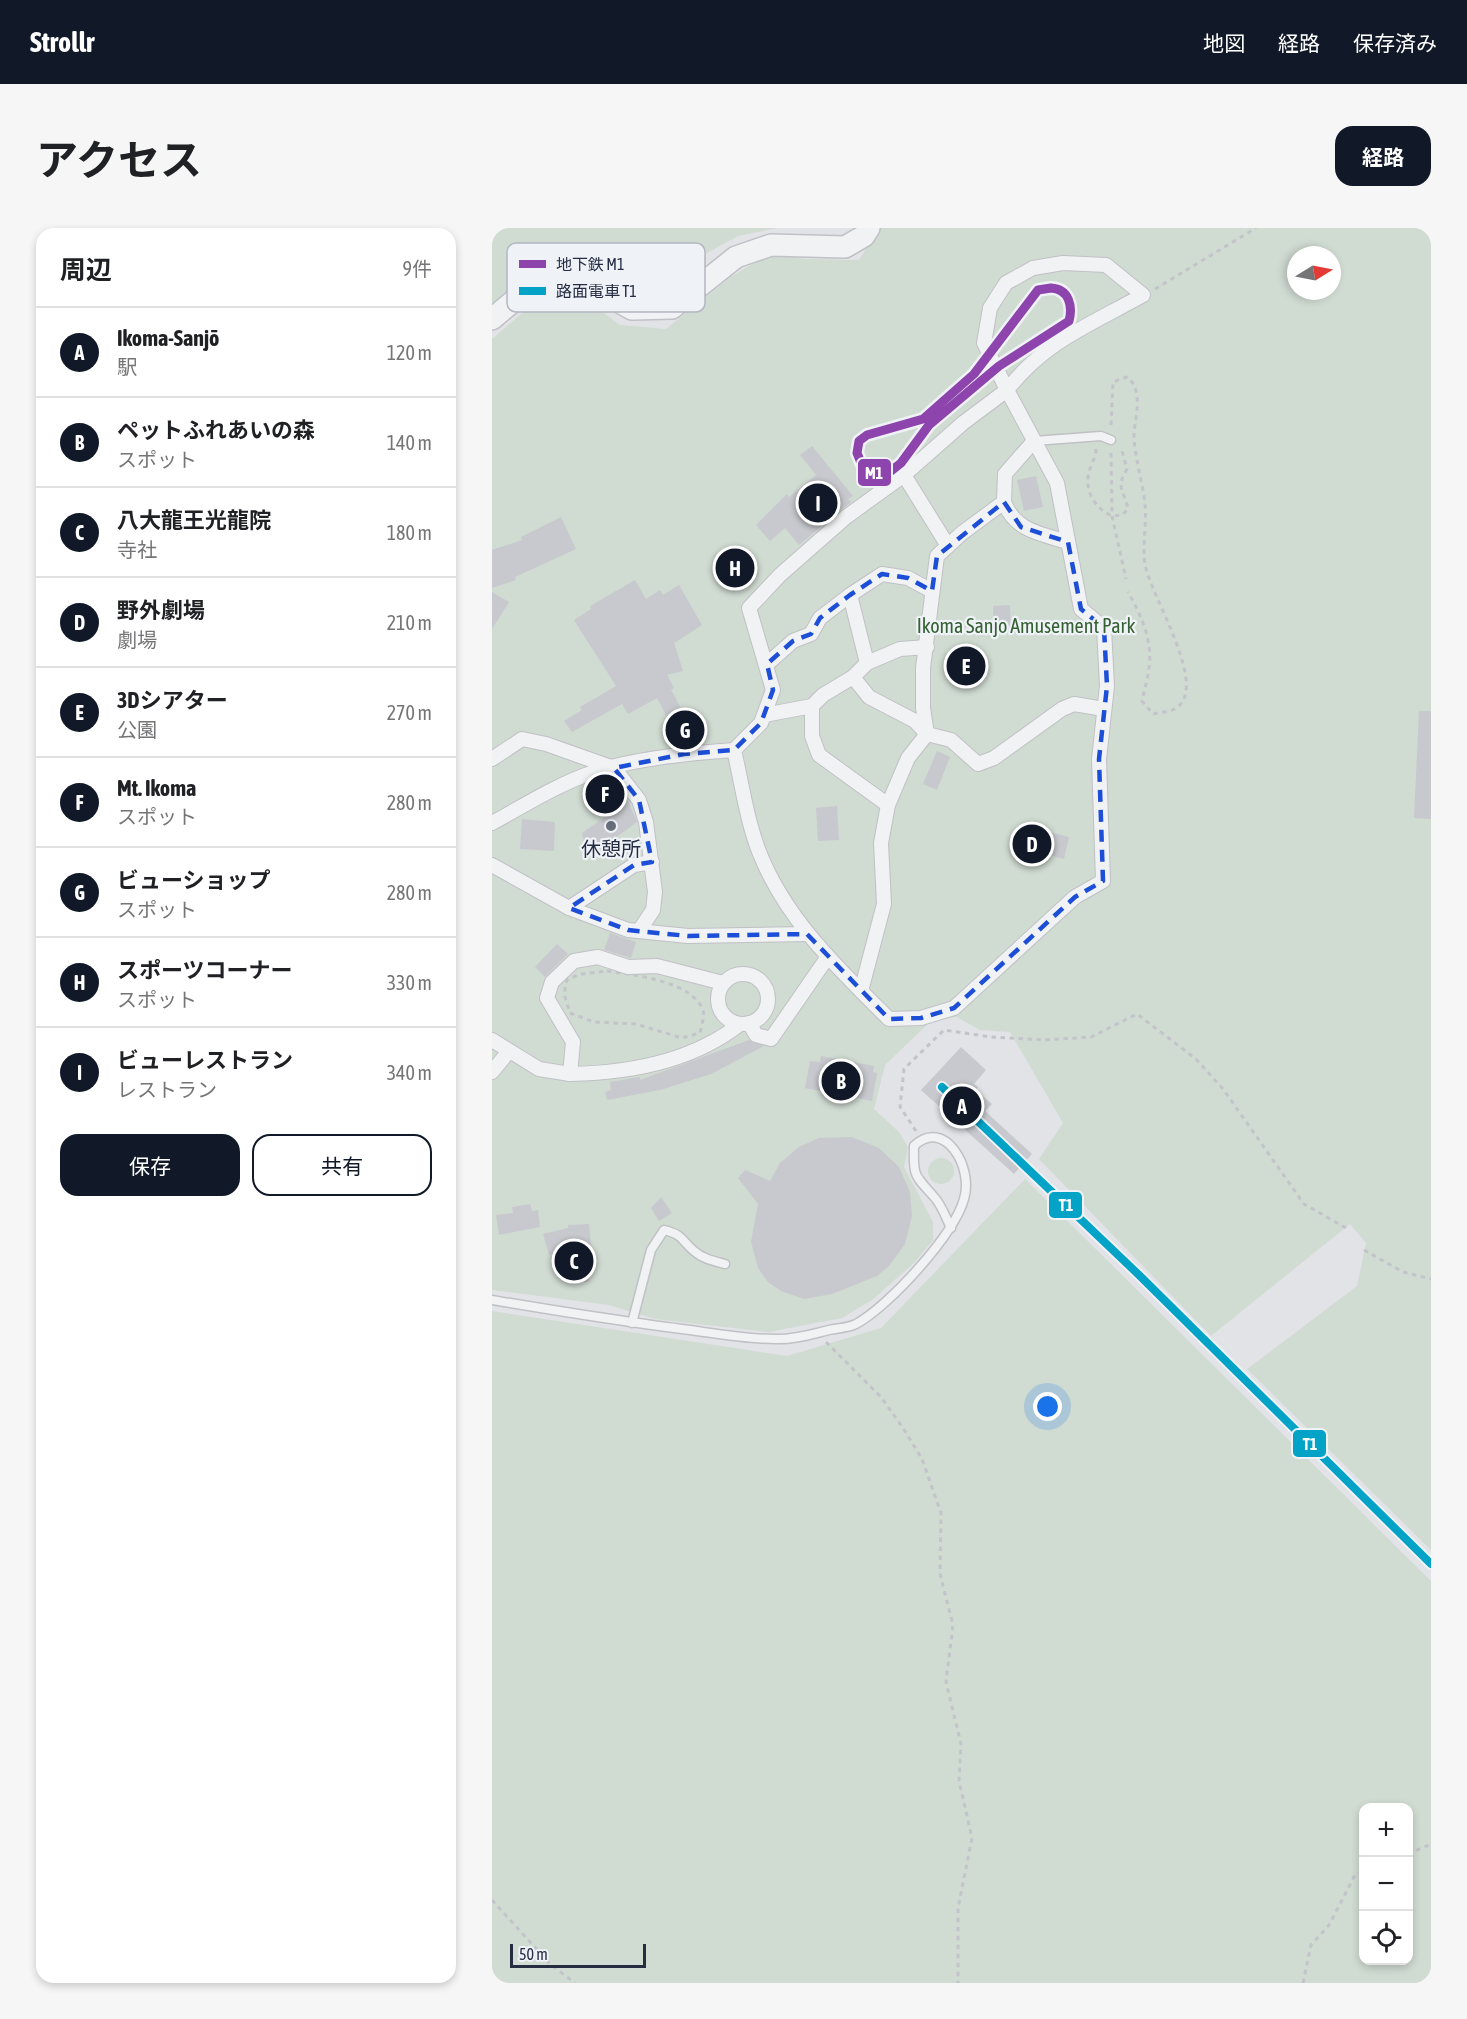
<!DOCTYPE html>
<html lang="ja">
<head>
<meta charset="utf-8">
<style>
  body { margin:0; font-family:"Asap Condensed","Noto Sans JP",sans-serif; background:#f6f6f6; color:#202124 }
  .controls { position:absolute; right:18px; bottom:18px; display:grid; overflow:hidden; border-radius:12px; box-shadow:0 3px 9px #0003 }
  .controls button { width:54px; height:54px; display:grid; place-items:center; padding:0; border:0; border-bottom:2px solid #e0e0e0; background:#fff; color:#202124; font:30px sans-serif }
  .compass { position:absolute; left:795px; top:18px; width:54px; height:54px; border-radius:50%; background:#fff; box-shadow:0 3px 9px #0003; rotate:80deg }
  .scale { position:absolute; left:18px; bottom:15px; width:136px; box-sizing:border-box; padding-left:6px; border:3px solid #262d43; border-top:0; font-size:16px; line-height:21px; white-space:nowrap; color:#262d43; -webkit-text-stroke:4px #eff2f7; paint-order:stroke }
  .you { position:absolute; left:556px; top:1179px; width:21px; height:21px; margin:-15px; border:4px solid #fff; border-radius:50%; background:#1a73e8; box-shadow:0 0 0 9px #1a73e833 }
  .badge { display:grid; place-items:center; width:39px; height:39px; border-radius:50%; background:#111827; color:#fff; font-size:20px; font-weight:700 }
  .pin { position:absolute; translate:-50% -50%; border:3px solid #fff; box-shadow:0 2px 6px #0006 }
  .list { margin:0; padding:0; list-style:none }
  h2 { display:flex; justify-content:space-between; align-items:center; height:78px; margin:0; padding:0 24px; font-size:26px }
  h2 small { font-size:20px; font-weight:400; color:#757577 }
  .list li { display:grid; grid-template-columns:39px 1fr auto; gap:18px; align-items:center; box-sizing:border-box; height:90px; padding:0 24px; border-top:2px solid #e0e0e0 }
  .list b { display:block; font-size:22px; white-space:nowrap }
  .list p { margin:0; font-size:20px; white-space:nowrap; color:#757577 }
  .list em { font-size:20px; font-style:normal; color:#757577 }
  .actions { display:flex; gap:12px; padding:18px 24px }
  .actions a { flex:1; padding:14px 0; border:2px solid #111827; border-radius:18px; text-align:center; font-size:21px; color:#111827 }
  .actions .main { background:#111827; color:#fff }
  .icon { flex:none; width:33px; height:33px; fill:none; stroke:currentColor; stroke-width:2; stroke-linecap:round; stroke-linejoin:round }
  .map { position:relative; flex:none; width:939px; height:1755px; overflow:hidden; border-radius:18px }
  header { display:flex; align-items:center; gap:36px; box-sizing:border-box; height:84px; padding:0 30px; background:#111827; color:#fff }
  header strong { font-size:28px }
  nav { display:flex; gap:33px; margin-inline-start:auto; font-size:21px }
  .intro { display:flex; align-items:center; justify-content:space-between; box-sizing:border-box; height:144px; padding:0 36px }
  h1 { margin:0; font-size:42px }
  .button { padding:15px 27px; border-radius:18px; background:#111827; color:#fff; font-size:21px; font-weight:700 }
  main { display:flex; gap:36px; padding:0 36px }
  aside { flex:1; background:#fff; border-radius:18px; box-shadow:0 3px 9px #0003 }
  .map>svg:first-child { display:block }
  .green { fill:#d0dbd2; fill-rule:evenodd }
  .building { fill:#c8c9ce }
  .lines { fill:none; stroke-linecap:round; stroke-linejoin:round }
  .service-casing { stroke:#c0c1c5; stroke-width:11 }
  .pedestrian-casing { stroke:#c0c1c5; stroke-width:16 }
  .tertiary-casing { stroke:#c0c1c5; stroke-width:24 }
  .path { stroke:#c3c4ca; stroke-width:3; stroke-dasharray:4.5 4.5; stroke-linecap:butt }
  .service { stroke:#f1f2f4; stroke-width:8 }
  .pedestrian { stroke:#f1f2f4; stroke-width:14 }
  .tertiary { stroke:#f1f2f4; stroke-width:21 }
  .tram-1-casing { stroke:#eff2f7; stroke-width:12 }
  .tram-1 { stroke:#02a3c7; stroke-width:8 }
  .metro-1-casing { stroke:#eff2f7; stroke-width:14 }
  .metro-1 { stroke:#8e44ad; stroke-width:9 }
  .marked { fill:none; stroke:#1d4ed8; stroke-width:4.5; stroke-dasharray:12 8; stroke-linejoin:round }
  .poi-dot { fill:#686d7c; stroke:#eff2f7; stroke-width:2 }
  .labels { text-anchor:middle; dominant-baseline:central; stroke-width:4.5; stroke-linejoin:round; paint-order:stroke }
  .park-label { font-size:20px; fill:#356032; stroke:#eff2f7 }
  .poi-label { font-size:20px; fill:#262d43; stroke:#eff2f7 }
  .key { fill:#eff2f7; stroke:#b3b7c1; stroke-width:1.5 }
  .key-label { font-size:16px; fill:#262d43 }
  .line-badge { stroke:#eff2f7; stroke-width:2 }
  .badge-label { font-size:16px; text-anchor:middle; font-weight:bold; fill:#fff }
</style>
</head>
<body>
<header>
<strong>Strollr</strong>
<nav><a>地図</a><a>経路</a><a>保存済み</a></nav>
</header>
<div class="intro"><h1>アクセス</h1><a class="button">経路</a></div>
<main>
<aside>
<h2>周辺<small>9件</small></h2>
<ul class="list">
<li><span class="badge">A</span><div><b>Ikoma-Sanjō</b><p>駅</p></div><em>120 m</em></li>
<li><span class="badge">B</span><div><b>ペットふれあいの森</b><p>スポット</p></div><em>140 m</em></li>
<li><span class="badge">C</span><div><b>八大龍王光龍院</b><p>寺社</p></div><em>180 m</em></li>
<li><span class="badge">D</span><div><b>野外劇場</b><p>劇場</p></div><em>210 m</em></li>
<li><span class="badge">E</span><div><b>3Dシアター</b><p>公園</p></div><em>270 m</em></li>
<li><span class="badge">F</span><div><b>Mt. Ikoma</b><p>スポット</p></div><em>280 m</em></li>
<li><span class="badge">G</span><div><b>ビューショップ</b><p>スポット</p></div><em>280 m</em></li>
<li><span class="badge">H</span><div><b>スポーツコーナー</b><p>スポット</p></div><em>330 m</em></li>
<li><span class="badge">I</span><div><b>ビューレストラン</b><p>レストラン</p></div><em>340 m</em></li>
</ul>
<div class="actions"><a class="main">保存</a><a>共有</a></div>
</aside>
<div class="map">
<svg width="939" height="1755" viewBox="0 0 939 1755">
  <rect width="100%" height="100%" fill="#e2e3e7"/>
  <g class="green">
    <polygon points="0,0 285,0 246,8 162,54 156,67 91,29 55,34 0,76"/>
    <path d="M 387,0 L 939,0 L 939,1322 L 755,1141 L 865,1058 L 874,1015 L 858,996 L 719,1108 L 547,931 L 571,895 L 518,804 L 488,802 L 465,789 L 439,793 L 393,837 L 382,881 L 407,904 L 416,919 L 412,939 L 441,994 L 441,1012 L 422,1035 L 380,1072 L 350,1090 L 277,1104 L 163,1091 L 117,1077 L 0,1062 L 0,111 L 58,61 L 98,75 L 128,97 L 174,101 L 239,49 L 275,27 L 314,31 L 367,32 ZM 804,27 L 840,27 L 840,63 L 804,63 Z"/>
    <circle cx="449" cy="943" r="13"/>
    <path d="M 533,951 L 939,1353 L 939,1755 L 0,1755 L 0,1083 L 295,1128 L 389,1100 ZM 872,1580 L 916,1580 L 916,1732 L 872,1732 Z"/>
  </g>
  <g class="building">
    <polygon points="320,218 361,268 356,271 359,274 307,317 293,300 278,313 264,297 295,266 297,269 324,247 308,227"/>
    <polygon points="544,248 551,279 532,283 525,252"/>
    <polygon points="69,289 84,321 23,349 24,352 0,360 0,322 30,312 29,309"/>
    <polygon points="239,320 255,336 262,351 242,364 223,329"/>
    <polygon points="143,352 154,371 168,362 171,367 187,357 210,397 182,415 191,443 175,447 182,460 179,462 195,491 197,489 206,506 188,514 165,470 136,486 130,476 80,504 72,493 90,482 88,479 124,458 82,392 99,381 98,378"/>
    <polygon points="0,364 17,374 0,401"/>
    <polygon points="518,377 519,405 502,405 501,378"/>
    <polygon points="927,483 939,483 939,591 922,590"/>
    <polygon points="445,523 458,529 445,562 431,556"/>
    <polygon points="136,573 145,594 104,624 94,620 90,605"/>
    <polygon points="345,578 347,612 326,613 324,580"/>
    <polygon points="30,591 63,594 62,623 28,621"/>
    <polygon points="538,599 577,609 572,631 552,626 550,634 531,635 528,613"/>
    <polygon points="118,705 144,714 139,730 112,722"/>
    <polygon points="65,716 76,726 53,749 43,739"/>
    <polygon points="257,812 272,818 219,846 168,862 115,872 113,864 119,862 118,854 148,849 148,852"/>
    <polygon points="469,819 494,842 482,856 486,859 484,862 500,876 493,883 540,926 522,946 429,862"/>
    <polygon points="329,828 382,838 381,844 385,845 380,873 313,860 318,833 328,834"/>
    <polygon points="360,909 387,920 407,939 418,964 420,988 413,1016 397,1038 385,1048 340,1066 312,1071 289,1063 276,1054 266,1040 259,1014 266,976 246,950 253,942 278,953 288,935 307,919 327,910"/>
    <polygon points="169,969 180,985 167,993 159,980"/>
    <polygon points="38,976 40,983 46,982 48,999 7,1007 4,987 21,985 20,979"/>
    <polygon points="97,996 99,1019 97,1054 68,1052 70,1024 57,1027 51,1006 76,1000 76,997"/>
  </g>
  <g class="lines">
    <g class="service-casing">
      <g id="service">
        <polyline points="542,213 609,208 619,212"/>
        <path d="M 0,1072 C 66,1083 131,1094 198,1102 C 226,1106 255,1111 283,1111 C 301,1112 320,1106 337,1102 C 346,1100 356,1100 364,1096 C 397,1078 462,1007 472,971 C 482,939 452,889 422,918 C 421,950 423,947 443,970 C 450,978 454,990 459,1000"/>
        <path d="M 140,1095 L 159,1022 L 172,1002 C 192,1007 188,1011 202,1023 C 211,1031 222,1033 233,1036"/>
      </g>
    </g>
    <g class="pedestrian-casing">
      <g id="pedestrian">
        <path d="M 571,35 L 614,37 L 651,67 C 598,97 553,113 515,162 L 492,115 L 498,80 L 514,55 L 541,40 Z"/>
        <polyline points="412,247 456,318"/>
        <path d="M 512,274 C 523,303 549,306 576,314"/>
        <polyline points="358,367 375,435"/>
        <polyline points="275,436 301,413 319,406 328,390 358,367 390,346 416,350 440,363"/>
        <polyline points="361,449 377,469 423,493 435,506"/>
        <polyline points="320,478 331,467 361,449 375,435 408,421 435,419"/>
        <polyline points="272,487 320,478 320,508 327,527 396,577"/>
        <polyline points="435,506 431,480 431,440 445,328 470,305 512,274 513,246 542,213"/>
        <polyline points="0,531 30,511 54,516 122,540 147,572 154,594 163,664 161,682 147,703"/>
        <path d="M 0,595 C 33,577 66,556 102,544 C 144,530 198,525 242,522 L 269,495 L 281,462 L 257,380 L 288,347 L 354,289 L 412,247 L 471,195 L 515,162 L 565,255 L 589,381 L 612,400 L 615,458 L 607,531 L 611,653 L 583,669 L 462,780 L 429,790 L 397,791 C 347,741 295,693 268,626 C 255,594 250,556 242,522"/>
        <polyline points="0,637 77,680 136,702 196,708 315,706"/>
        <polyline points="77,680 142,637 160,634"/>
        <circle cx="251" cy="771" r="25"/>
        <path d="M 231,755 L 165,738 L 136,739 L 106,729 L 82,733 L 60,754 L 55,770 L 81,814 L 78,846 C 136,845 201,833 248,796"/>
        <polyline points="369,763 392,676 389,615 396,577 416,530 435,506 459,512 486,536 502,530 570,481 582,476 612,481"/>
        <polyline points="257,795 264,807 279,811 335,730"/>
        <polyline points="0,812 47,841 78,846"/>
        <polyline points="0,844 17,823"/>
      </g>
    </g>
    <g class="tertiary-casing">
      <polyline id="tertiary" points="0,91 44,54 87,51 140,81 180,80 244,29 279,17 353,19 372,8 377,0"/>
    </g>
    <g class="path">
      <polyline points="663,61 764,0"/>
      <path d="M 619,197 L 621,154 L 634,149 C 640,153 642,156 644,163 C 648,178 642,194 642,209 C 643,232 651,254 653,277 C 655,294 650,321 653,336 C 658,367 714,452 687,478 C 681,484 669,484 661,486 L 650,473 C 652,462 656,451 657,440 C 661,413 649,387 636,364"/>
      <path d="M 604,221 C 604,231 597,239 596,249 C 594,267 605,281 620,288 L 630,287 L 636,281 C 632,261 623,261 635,241 L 629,219"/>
      <polyline points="619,225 620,288 634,351"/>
      <path d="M 115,743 C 142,747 200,753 211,782 C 213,789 209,799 208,805 L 190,810 L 144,796 L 102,794 L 78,785 L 72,766 L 75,752 L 88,746 Z"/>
      <polyline points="424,903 408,879 412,841 452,802 499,809 552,812 599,809 645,786 704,831 731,861 812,976 854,1000"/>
      <polyline points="872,1022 911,1044 939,1051"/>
      <polyline points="334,1114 389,1169 411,1200 430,1231 449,1285 448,1346 461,1397 454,1454 469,1516 467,1553 480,1610 466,1680 466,1755"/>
      <polyline points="916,1626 939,1616"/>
      <polyline points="0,1672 58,1736 83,1755"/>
      <polyline points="811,1755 819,1717 837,1697 863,1647 872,1644"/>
    </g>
    <use href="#service" class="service"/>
    <use href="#pedestrian" class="pedestrian"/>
    <use href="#tertiary" class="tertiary"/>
    <g class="tram-1-casing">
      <polyline id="tram-1" points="450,859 647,1047 939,1336"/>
    </g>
    <use href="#tram-1" class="tram-1"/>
    <g class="metro-1-casing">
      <path id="metro-1" d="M 559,60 C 577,61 581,78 577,93 L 507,138 L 437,197 L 409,235 L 399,243 L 380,245 L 370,237 L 365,225 L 367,213 L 375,207 L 431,191 L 482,146 L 546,62 Z"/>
    </g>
    <use href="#metro-1" class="metro-1"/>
  </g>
  <path class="marked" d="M 512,274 L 529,299 L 576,314 L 589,381 L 612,400 L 615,458 L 607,531 L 611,653 L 583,669 L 462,780 L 429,790 L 397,791 L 315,706 L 196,708 L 136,702 L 77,680 L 142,637 L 160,634 L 147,572 L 122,540 L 192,526 L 242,522 L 269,495 L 281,462 L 275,436 L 301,413 L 319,406 L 328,390 L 358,367 L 390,346 L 416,350 L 440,363 L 445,328 Z"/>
  <circle class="poi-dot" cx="119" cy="598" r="6"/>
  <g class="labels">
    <g class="park-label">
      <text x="534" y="397">Ikoma Sanjo Amusement Park</text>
    </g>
    <g class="poi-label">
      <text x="119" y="620">休憩所</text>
    </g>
  </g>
  <rect x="15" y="15" width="198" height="69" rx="9" class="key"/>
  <rect x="27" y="32" width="27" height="8" fill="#8e44ad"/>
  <rect x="27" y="59" width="27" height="8" fill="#02a3c7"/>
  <g class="key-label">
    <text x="64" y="42">地下鉄 M1</text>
    <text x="64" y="69">路面電車 T1</text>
  </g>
  <g class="line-badge">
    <rect x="365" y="230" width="35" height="29" rx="6" fill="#8e44ad"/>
    <rect x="556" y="963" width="35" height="28" rx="6" fill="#02a3c7"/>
    <rect x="800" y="1201" width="35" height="29" rx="6" fill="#02a3c7"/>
  </g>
  <g class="badge-label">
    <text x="382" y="251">M1</text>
    <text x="574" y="983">T1</text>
    <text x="818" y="1222">T1</text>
  </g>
</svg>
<div class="controls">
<button>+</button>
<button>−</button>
<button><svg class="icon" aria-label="locate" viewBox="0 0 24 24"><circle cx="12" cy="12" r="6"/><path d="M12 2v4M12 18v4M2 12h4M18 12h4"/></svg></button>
</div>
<svg class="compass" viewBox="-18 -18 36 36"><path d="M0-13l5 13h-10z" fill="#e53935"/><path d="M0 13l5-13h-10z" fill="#757577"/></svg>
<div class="scale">50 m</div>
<div class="you"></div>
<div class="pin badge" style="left:470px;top:878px">A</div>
<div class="pin badge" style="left:349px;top:853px">B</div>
<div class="pin badge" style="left:82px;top:1033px">C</div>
<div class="pin badge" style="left:540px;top:616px">D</div>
<div class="pin badge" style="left:474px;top:438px">E</div>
<div class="pin badge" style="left:113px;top:566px">F</div>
<div class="pin badge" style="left:193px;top:502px">G</div>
<div class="pin badge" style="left:243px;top:340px">H</div>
<div class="pin badge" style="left:326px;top:275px">I</div>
</div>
</main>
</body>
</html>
